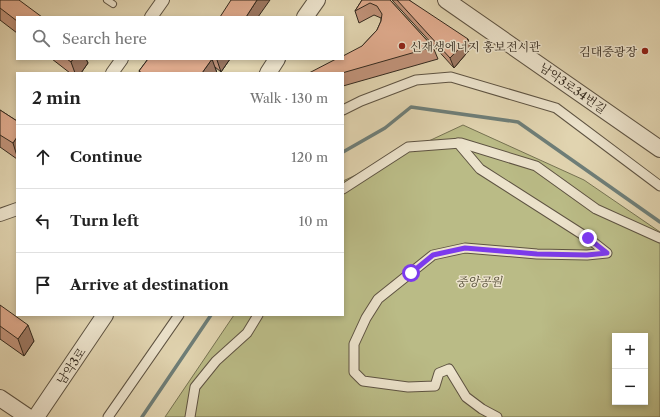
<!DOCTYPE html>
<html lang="en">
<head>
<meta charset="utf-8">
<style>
  body { margin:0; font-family:"Libre Caslon Text","Noto Serif KR",serif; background:#f6f6f6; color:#222 }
  .controls { position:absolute; right:12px; bottom:12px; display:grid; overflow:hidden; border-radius:0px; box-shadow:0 2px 6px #0003 }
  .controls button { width:36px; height:36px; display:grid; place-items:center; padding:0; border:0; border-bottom:1px solid #e0e0e0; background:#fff; color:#222; font:20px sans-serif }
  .stop { position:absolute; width:12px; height:12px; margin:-9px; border:3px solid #7c3aed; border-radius:50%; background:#fff }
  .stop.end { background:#7c3aed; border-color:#fff; box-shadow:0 1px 4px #0008 }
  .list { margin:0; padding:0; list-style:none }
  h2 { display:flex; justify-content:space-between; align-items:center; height:52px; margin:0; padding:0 16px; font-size:17px }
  h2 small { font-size:13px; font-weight:400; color:#767676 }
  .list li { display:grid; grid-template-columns:26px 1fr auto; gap:12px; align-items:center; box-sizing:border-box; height:64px; padding:0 16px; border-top:1px solid #e0e0e0 }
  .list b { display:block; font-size:15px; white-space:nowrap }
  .list em { font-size:13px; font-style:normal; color:#767676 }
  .icon { flex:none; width:22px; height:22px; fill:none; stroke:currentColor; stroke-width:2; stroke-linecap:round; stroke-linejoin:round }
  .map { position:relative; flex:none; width:660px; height:417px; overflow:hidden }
  .search { position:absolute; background:#fff; box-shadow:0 2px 6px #0003; left:16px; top:16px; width:328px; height:44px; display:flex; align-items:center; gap:10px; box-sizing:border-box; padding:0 14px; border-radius:0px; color:#767676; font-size:15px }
  .panel { position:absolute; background:#fff; box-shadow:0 2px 6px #0003; left:16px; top:72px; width:328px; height:244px; border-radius:0px }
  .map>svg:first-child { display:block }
  .green { fill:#babb86; stroke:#767252; fill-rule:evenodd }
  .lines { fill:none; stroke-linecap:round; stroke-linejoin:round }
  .stream { stroke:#6e7e78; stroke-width:3.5 }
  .service-casing { stroke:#5e5342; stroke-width:8 }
  .pedestrian-casing { stroke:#5e5342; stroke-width:11 }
  .minor-casing { stroke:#5e5342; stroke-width:14 }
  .tertiary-casing { stroke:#5e5342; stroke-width:18 }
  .service { stroke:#ece3cc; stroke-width:6 }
  .pedestrian { stroke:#ece3cc; stroke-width:9 }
  .minor { stroke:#ece3cc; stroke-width:12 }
  .tertiary { stroke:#ece3cc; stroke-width:16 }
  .wall { fill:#c1937a; stroke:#32281d }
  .shaded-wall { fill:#9d7863; stroke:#32281d }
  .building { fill:#e0ab8e; stroke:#32281d }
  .route { stroke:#7c3aed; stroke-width:5 }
  .poi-dot { fill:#8f2418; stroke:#ece3cc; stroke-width:1.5 }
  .labels { text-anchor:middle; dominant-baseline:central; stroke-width:3; stroke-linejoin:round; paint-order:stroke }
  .poi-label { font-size:12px; fill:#32281d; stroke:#ece3cc; text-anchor:start }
  .street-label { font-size:12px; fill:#32281d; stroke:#ece3cc }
  .park-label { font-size:12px; font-style:italic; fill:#544d37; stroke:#ece3cc }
</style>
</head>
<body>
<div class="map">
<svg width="660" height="417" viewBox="0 0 660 417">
  <rect width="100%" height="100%" fill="#e1d4b0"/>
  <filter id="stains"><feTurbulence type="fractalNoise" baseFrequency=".005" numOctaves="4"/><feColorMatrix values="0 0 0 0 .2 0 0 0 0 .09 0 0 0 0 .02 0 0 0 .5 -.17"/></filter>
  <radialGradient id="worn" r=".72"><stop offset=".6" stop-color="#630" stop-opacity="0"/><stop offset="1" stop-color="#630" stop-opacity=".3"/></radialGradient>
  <path class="green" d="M 463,125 L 584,180 L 660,232 L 660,417 L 165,417 L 234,315 L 343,315 L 343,181 ZM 615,336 L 645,336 L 645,402 L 615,402 Z"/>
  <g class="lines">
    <g class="stream">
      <polyline points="343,152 385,128 411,107 518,122 660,222"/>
      <polyline points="142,417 211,315"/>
    </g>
    <g class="service-casing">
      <polyline id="service" points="107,0 113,4"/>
    </g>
    <g class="pedestrian-casing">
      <g id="pedestrian">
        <polyline points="343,110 361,101 416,80 451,77 556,108 660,186"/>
        <polyline points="458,143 480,169 588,238 607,253 587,255 537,254 465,248 433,255 378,299 366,318 354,344 354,372 363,381 408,387 435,386 439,373 449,369 466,397 482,409 497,417"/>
        <polyline points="343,189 408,147 461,143 536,166 596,209 660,238"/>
        <polyline points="108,417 179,315"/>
        <polyline points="190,417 195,387 216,361 247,333 258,315"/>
      </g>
    </g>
    <g class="minor-casing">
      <g id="minor">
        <polyline points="151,17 163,0"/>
        <polyline points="112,73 122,59"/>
        <polyline points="0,215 17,209"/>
      </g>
    </g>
    <g class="tertiary-casing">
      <g id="tertiary">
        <polyline points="446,0 660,149"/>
        <polyline points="305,17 317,0"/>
        <polyline points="268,73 277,59"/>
        <polyline points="0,398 28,417"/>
        <polyline points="36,417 105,315"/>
      </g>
    </g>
    <use href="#service" class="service"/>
    <use href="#pedestrian" class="pedestrian"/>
    <use href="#minor" class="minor"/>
    <use href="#tertiary" class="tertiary"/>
  </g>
  <g class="wall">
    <polygon points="0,0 17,17 17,33 0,20"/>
    <polygon points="362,0 390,0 433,47 438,59 343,86 343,73 362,46 377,30 381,21 381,18 374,15 359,23 355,11"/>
    <polygon points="392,0 409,0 471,48 454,68"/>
    <polygon points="52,59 86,59 88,63 81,73 70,73"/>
    <polygon points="148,59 230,59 221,72 215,67 217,73 140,73 139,71"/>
    <polygon points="0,110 17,121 17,159 0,147"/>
    <polygon points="0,305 34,341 24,356 0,339"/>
  </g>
  <g class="shaded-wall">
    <polygon points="257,0 270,0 258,17 246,17"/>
    <polygon points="468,39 471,48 454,68 450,58"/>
    <polygon points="73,59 86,59 88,63 81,73 75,73 71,62"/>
    <polygon points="212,59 217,73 202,73"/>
    <polygon points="217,59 230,59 221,72 217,60"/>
    <polygon points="17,137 17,156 13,143"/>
    <polygon points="28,325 34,341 24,356 18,339"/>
  </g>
  <g class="building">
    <polygon points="0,0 19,0 42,17 17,17 17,21 0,8"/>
    <polygon points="231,0 257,0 246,17 220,17"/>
    <polygon points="362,0 390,0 433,47 342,73 309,73 336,59 343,59 343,56 362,46 377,30 381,21 382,14 377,6 370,3 355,11"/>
    <polygon points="397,0 409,0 468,39 450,58"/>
    <polygon points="67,59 73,59 71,62"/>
    <polygon points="148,59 212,59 202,73 142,73 139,71"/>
    <polygon points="0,110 17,121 17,137 13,143 0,135"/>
    <polygon points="0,305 28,325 18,339 0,326"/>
  </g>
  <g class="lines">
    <polyline class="route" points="411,273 433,255 465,248 537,254 587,255 607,253 588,238"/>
  </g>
  <g class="poi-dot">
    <circle cx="402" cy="46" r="4"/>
    <circle cx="645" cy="51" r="4"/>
  </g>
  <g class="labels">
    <g class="poi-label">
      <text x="410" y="46">신재생에너지 홍보전시관</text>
      <text x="637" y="51" text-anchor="end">김대중광장</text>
    </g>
    <g class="street-label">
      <text transform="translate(573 88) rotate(35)">남악3로34번길</text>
      <text transform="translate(71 366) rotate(-56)">남악3로</text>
    </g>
    <g class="park-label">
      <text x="479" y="281">중앙공원</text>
    </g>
  </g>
  <rect width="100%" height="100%" filter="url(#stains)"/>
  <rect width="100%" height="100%" fill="url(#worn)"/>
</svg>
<div class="controls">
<button>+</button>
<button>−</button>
</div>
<div class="stop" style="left:411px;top:273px"></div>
<div class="stop end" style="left:588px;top:238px"></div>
<div class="search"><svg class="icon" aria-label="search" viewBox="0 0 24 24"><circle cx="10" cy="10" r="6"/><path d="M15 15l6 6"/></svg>Search here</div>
<section class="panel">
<h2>2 min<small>Walk · 130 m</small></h2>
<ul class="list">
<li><svg class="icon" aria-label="ahead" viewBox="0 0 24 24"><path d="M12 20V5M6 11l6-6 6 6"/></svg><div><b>Continue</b></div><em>120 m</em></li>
<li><svg class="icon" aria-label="left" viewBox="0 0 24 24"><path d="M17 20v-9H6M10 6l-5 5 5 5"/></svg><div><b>Turn left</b></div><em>10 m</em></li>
<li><svg class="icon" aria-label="arrive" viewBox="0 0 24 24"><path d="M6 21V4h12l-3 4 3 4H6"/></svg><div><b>Arrive at destination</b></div></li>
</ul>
</section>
</div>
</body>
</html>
